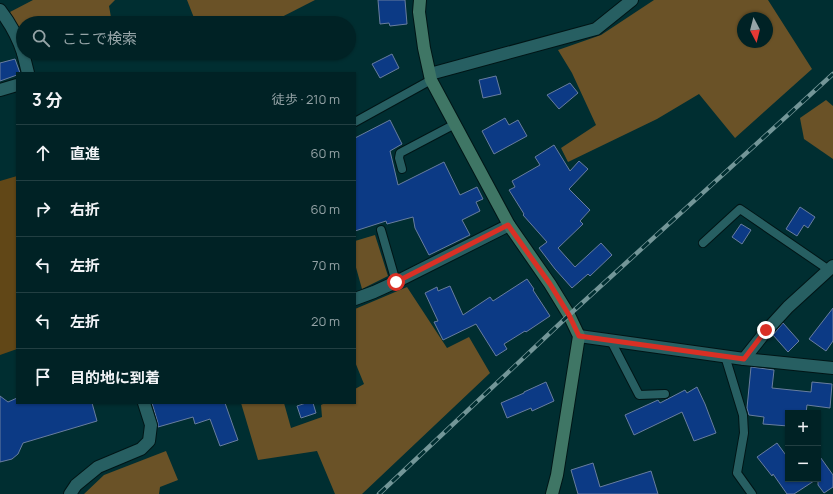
<!DOCTYPE html>
<html lang="ja">
<head>
<meta charset="utf-8">
<style>
  body { margin:0; font-family:Manrope,"Noto Sans JP",sans-serif; background:#0a2a2d; color:#f1f3f6 }
  .controls { position:absolute; right:12px; bottom:12px; display:grid; overflow:hidden; border-radius:0px; box-shadow:0 1px 3px #0004 }
  .controls button { width:36px; height:36px; display:grid; place-items:center; padding:0; border:0; border-bottom:1px solid #223f42; background:#002225; color:#f1f3f6; font:20px sans-serif }
  .compass { position:absolute; left:737px; top:12px; width:36px; height:36px; border-radius:50%; background:#002225; box-shadow:0 1px 3px #0004; rotate:173deg }
  .stop { position:absolute; width:12px; height:12px; margin:-9px; border:3px solid #d93025; border-radius:50%; background:#fff }
  .stop.end { background:#d93025; border-color:#fff; box-shadow:0 1px 4px #0008 }
  .list { margin:0; padding:0; list-style:none }
  h2 { display:flex; justify-content:space-between; align-items:center; height:52px; margin:0; padding:0 16px; font-size:17px }
  h2 small { font-size:13px; font-weight:400; color:#95a4a7 }
  .list li { display:grid; grid-template-columns:26px 1fr auto; gap:12px; align-items:center; box-sizing:border-box; height:56px; padding:0 16px; border-top:1px solid #223f42 }
  .list b { display:block; font-size:15px; white-space:nowrap }
  .list em { font-size:13px; font-style:normal; color:#95a4a7 }
  .icon { flex:none; width:22px; height:22px; fill:none; stroke:currentColor; stroke-width:2; stroke-linecap:round; stroke-linejoin:round }
  .map { position:relative; flex:none; width:833px; height:494px; overflow:hidden }
  .search { position:absolute; background:#002225; box-shadow:0 1px 3px #0004; left:16px; top:16px; width:340px; height:44px; display:flex; align-items:center; gap:10px; box-sizing:border-box; padding:0 14px; border-radius:22px; color:#95a4a7; font-size:15px }
  .panel { position:absolute; background:#002225; box-shadow:0 1px 3px #0004; left:16px; top:72px; width:340px; height:332px; border-radius:0px }
  .map>svg:first-child { display:block }
  .green { fill:#614717 }
  .forest { fill:#6a5227; fill-rule:evenodd }
  .building { fill:#0c3a85; stroke:#687d9f }
  .lines { fill:none; stroke-linecap:round; stroke-linejoin:round }
  .lane-casing { stroke:#001516; stroke-width:10 }
  .street-casing { stroke:#001516; stroke-width:14 }
  .secondary-casing { stroke:#001516; stroke-width:14 }
  .lane { stroke:#275f62; stroke-width:8 }
  .street { stroke:#275f62; stroke-width:12 }
  .secondary { stroke:#3f7665; stroke-width:12 }
  .rail-casing { stroke:#739698; stroke-width:4.5 }
  .rail { stroke:#002e31; stroke-width:3; stroke-dasharray:9; stroke-linecap:butt }
  .route { stroke:#d93025; stroke-width:5 }
</style>
</head>
<body>
<div class="map">
<svg width="833" height="494" viewBox="0 0 833 494">
  <rect width="100%" height="100%" fill="#002e31"/>
  <polygon class="green" points="17,176 17,349 0,355 0,181"/>
  <g class="forest">
    <polygon points="33,0 115,0 109,6 112,23 23,23 23,36 10,12"/>
    <polygon points="187,0 315,0 270,23 196,23"/>
    <path d="M 654,0 L 768,0 L 812,69 L 735,138 L 699,94 L 657,119 L 568,162 L 561,148 L 596,125 L 572,73 L 558,50 L 601,35 ZM 743,18 L 767,18 L 767,42 L 743,42 Z"/>
    <polygon points="32,53 110,53 73,60 35,59"/>
    <polygon points="826,100 833,106 833,159 804,139 800,118"/>
    <polygon points="375,235 388,276 362,289 355,264 355,241"/>
    <polygon points="407,287 447,348 469,337 490,373 362,494 335,494 317,451 258,460 241,403 284,403 291,428 322,417 321,405 325,403 355,403 355,389 364,384 355,362 355,309"/>
    <polygon points="166,451 178,480 160,487 159,494 84,494 104,475"/>
  </g>
  <g class="building">
    <polygon points="378,0 405,0 407,24 390,26 389,23 380,24"/>
    <polygon points="392,54 399,68 380,78 372,64"/>
    <polygon points="15,59 20,73 17,73 17,75 0,81 0,63"/>
    <polygon points="496,76 501,94 483,98 479,80"/>
    <polygon points="570,83 578,93 559,109 547,95"/>
    <polygon points="505,118 509,125 518,120 527,136 494,154 482,131"/>
    <polygon points="390,120 402,144 390,151 398,185 444,162 460,195 477,187 483,199 476,202 480,211 462,220 470,235 429,255 415,228 413,217 387,224 386,221 355,231 355,138"/>
    <polygon points="554,145 570,171 579,161 588,169 569,189 590,210 580,221 583,224 558,248 575,267 601,243 612,255 590,276 588,274 572,288 555,269 539,248 547,242 523,215 524,214 509,190 515,187 512,181 540,165 535,157"/>
    <polygon points="800,207 815,217 808,228 804,225 797,236 786,229"/>
    <polygon points="741,224 751,230 742,244 732,237"/>
    <polygon points="527,279 534,289 533,290 550,316 526,332 525,331 504,344 507,349 496,356 476,324 443,340 434,322 438,321 425,293 437,287 438,291 450,286 463,315 490,297 493,301"/>
    <polygon points="833,308 833,341 826,351 809,339"/>
    <polygon points="783,323 799,341 788,352 773,335"/>
    <polygon points="751,367 774,370 772,388 811,392 812,382 832,384 830,408 807,405 806,413 788,413 788,426 763,424 764,417 749,415 747,408"/>
    <polygon points="546,382 554,401 532,411 531,408 507,418 501,403 524,393 524,392"/>
    <polygon points="697,387 705,404 716,433 694,441 682,412 634,435 625,415 658,400 660,403 685,390 687,393"/>
    <polygon points="0,396 8,402 17,398 17,403 92,403 97,421 23,443 18,454 12,459 0,462"/>
    <polygon points="152,403 225,403 238,440 220,446 210,419 195,424 193,417 158,427 158,423"/>
    <polygon points="306,403 313,403 316,413 301,418 297,406"/>
    <polygon points="777,443 788,458 788,479 817,479 794,494 787,494 773,474 772,476 757,457"/>
    <polygon points="818,454 833,475 833,487 824,493 818,485"/>
    <polygon points="593,463 600,487 651,471 658,494 578,494 571,470"/>
  </g>
  <g class="lines">
    <g class="lane-casing">
      <g id="lane">
        <polyline points="355,122 431,80"/>
        <polyline points="402,169 399,158 400,153 455,124"/>
        <polyline points="381,230 396,282"/>
        <polyline points="703,243 740,209 829,270"/>
        <polyline points="611,341 639,395 665,394"/>
        <polyline points="725,356 743,415 744,433 737,473 752,494"/>
      </g>
    </g>
    <g class="street-casing">
      <g id="street">
        <path d="M 0,10 C 10,23 18,37 23,53"/>
        <polyline points="23,53 28,73"/>
        <polyline points="430,74 596,29 632,0"/>
        <polyline points="0,90 17,85"/>
        <polyline points="355,299 374,292 396,282 509,225"/>
        <polyline points="579,336 744,359 833,368"/>
        <polyline points="744,359 767,330 788,307 833,266"/>
        <polyline points="70,494 76,485 98,467 141,449 149,441 151,425 144,403"/>
      </g>
    </g>
    <g class="secondary-casing">
      <polyline id="secondary" points="420,0 419,12 424,48 431,80 509,225 550,284 569,315 579,336 557,475 552,494"/>
    </g>
    <use href="#lane" class="lane"/>
    <use href="#street" class="street"/>
    <use href="#secondary" class="secondary"/>
    <g class="rail-casing">
      <polyline id="rail" points="379,494 569,315 833,74"/>
    </g>
    <use href="#rail" class="rail"/>
  </g>
  <g class="lines">
    <polyline class="route" points="396,282 508,225 550,284 569,315 579,336 744,359 766,330"/>
  </g>
</svg>
<div class="controls">
<button>+</button>
<button>−</button>
</div>
<svg class="compass" viewBox="-18 -18 36 36"><path d="M0-13l5 13h-10z" fill="#e53935"/><path d="M0 13l5-13h-10z" fill="#95a4a7"/></svg>
<div class="stop" style="left:396px;top:282px"></div>
<div class="stop end" style="left:766px;top:330px"></div>
<div class="search"><svg class="icon" aria-label="search" viewBox="0 0 24 24"><circle cx="10" cy="10" r="6"/><path d="M15 15l6 6"/></svg>ここで検索</div>
<section class="panel">
<h2>3 分<small>徒歩 · 210 m</small></h2>
<ul class="list">
<li><svg class="icon" aria-label="ahead" viewBox="0 0 24 24"><path d="M12 20V5M6 11l6-6 6 6"/></svg><div><b>直進</b></div><em>60 m</em></li>
<li><svg class="icon" aria-label="right" viewBox="0 0 24 24"><path d="M7 20v-9h11M14 6l5 5-5 5"/></svg><div><b>右折</b></div><em>60 m</em></li>
<li><svg class="icon" aria-label="left" viewBox="0 0 24 24"><path d="M17 20v-9H6M10 6l-5 5 5 5"/></svg><div><b>左折</b></div><em>70 m</em></li>
<li><svg class="icon" aria-label="left" viewBox="0 0 24 24"><path d="M17 20v-9H6M10 6l-5 5 5 5"/></svg><div><b>左折</b></div><em>20 m</em></li>
<li><svg class="icon" aria-label="arrive" viewBox="0 0 24 24"><path d="M6 21V4h12l-3 4 3 4H6"/></svg><div><b>目的地に到着</b></div></li>
</ul>
</section>
</div>
</body>
</html>
